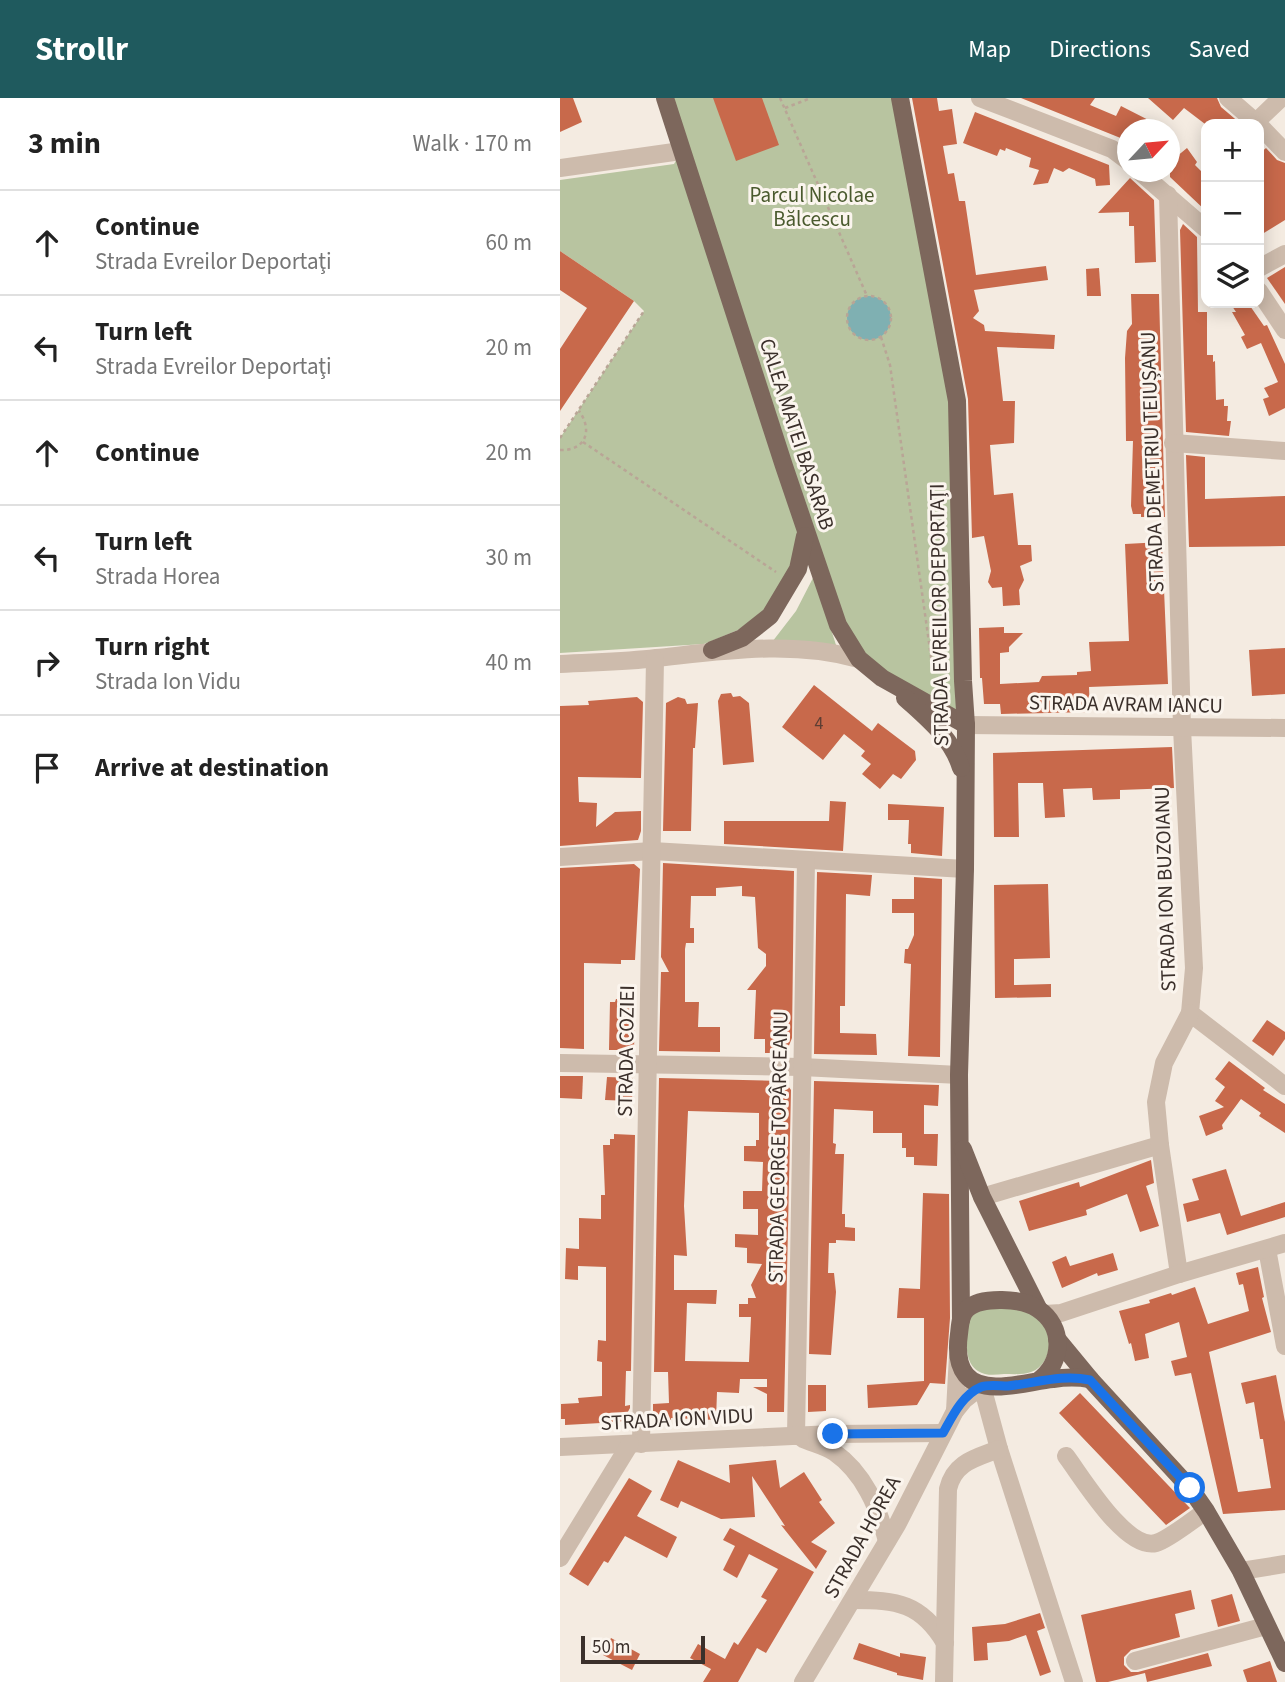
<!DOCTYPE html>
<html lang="en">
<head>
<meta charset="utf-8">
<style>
  body { margin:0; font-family:"Source Sans 3",sans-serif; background:#f2f2f2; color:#222 }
  .controls { position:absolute; right:21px; top:21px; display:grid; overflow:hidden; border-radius:14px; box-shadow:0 4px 18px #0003 }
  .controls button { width:63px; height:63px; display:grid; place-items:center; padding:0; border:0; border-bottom:2px solid #e0e0e0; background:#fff; color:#222; font:35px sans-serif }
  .compass { position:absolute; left:557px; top:21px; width:63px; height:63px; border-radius:50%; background:#fff; box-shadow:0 4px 18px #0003; rotate:64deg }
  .scale { position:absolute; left:21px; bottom:18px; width:124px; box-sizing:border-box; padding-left:7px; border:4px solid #3b302b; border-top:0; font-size:19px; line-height:24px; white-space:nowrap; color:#3b302b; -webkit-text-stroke:5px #fbf5ee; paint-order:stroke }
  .stop { position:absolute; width:21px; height:21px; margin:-16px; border:5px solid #1a73e8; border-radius:50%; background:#fff }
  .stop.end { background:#1a73e8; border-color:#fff; box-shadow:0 2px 7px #0008 }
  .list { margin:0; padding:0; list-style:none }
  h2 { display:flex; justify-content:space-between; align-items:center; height:91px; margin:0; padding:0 28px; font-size:30px }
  h2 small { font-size:23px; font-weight:400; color:#767676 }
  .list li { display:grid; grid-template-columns:46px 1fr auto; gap:21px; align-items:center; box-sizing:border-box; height:105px; padding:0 28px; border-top:2px solid #e0e0e0 }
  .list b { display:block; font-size:26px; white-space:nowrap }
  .list p { margin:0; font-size:23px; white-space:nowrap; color:#767676 }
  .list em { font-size:23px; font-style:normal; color:#767676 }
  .icon { flex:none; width:38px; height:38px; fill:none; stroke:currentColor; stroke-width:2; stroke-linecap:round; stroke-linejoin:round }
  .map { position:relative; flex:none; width:725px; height:1584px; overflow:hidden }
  header { display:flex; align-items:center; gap:42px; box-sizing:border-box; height:98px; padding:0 35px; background:#1f5a5e; color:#fff }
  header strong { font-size:33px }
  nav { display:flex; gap:38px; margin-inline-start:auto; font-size:24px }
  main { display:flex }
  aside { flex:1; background:#fff }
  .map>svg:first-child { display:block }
  .green { fill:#b8c4a0 }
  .water { fill:#7fb0b2 }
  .building { fill:#c8694b; fill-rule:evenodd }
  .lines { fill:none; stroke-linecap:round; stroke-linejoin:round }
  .path { stroke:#b9a596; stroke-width:2.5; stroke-dasharray:3.5 3.5; stroke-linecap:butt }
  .minor { stroke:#cdbbac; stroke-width:18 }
  .major { stroke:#7d675c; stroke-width:18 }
  .route { stroke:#1a73e8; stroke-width:9 }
  .labels { text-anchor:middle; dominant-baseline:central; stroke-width:6; stroke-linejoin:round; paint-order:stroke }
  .number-label { font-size:18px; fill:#5e3e33 }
  .park-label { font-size:21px; fill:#4a5a2e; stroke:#fbf5ee }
  .street-label { font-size:21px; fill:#3b302b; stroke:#fbf5ee }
</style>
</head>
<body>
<header>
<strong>Strollr</strong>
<nav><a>Map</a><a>Directions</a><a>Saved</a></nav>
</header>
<main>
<aside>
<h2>3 min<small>Walk · 170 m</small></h2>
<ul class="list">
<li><svg class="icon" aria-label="ahead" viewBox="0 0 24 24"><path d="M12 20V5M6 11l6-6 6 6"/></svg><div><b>Continue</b><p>Strada Evreilor Deportaţi</p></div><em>60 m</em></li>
<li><svg class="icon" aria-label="left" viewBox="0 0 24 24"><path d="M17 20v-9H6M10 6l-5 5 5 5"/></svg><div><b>Turn left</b><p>Strada Evreilor Deportaţi</p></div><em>20 m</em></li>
<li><svg class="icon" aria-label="ahead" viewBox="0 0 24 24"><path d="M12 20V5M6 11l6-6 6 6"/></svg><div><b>Continue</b></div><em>20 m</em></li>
<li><svg class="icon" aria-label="left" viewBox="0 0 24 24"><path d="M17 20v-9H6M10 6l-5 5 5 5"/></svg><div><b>Turn left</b><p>Strada Horea</p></div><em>30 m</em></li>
<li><svg class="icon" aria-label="right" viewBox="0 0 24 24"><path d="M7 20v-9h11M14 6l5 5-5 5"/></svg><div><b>Turn right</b><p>Strada Ion Vidu</p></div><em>40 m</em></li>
<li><svg class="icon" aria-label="arrive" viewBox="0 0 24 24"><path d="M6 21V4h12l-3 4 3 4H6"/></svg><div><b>Arrive at destination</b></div></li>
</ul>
</aside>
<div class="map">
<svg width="725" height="1584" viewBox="0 0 725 1584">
  <rect width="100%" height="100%" fill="#f4ebe1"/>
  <g class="green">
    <polygon points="105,0 340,0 397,303 406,627 299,561 246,436 237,489 178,532 144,546 0,555 0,340 84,213 74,203 0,153 0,82 114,66 121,53"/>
    <polygon points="254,478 276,547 209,548 236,513"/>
    <path d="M 424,1209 L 472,1212 C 477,1219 485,1226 488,1234 C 493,1249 486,1269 471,1274 C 463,1277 453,1276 444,1276 C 435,1277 425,1278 418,1273 C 406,1265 407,1251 406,1238 C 406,1223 410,1216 424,1209 Z"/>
  </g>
  <circle class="water" cx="309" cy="220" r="22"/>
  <g class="building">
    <polygon points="0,0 13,0 22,24 0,34"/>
    <polygon points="153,0 202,0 219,47 176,63"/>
    <polygon points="352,0 377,0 379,13 392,11 397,46 383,48 388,76 394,75 399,103 405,103 416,177 486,168 488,182 414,192 419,213 413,220 424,227 425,233 495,237 494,251 437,249 443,303 455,303 454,345 430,347 434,397 453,395 458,447 471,447 472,463 460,468 464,482 459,492 460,507 443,508 442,489 432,490 428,484 431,473 424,438 412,440 408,301"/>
    <polygon points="461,0 535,0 530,7 556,18 561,8 608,32 568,32 568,43"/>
    <polygon points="588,0 657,0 661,9 681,26 645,26 624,10 613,22"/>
    <polygon points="415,14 549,67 550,87 536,88 535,81 509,70 503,74 494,70 488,85 473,87 479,72 469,69 471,60 446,50 445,53 440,51 437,58 403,45"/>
    <polygon points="627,50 637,64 635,67 646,78 646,113 610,79 610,64"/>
    <polygon points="706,50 717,62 725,65 725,122 699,138 699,56"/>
    <polygon points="570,80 594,102 596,164 575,165 574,128 569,128 569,114 538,115"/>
    <polygon points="623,126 637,139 638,214 647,214 647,257 653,257 653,264 655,263 656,302 664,301 664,308 668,308 667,323 671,323 669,338 626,334 620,132"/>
    <polygon points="0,153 74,203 0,313 0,251 27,210 0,192"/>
    <polygon points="725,169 725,206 707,180"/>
    <polygon points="539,170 541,198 527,198 526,171"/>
    <polygon points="571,196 599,196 605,419 581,419 581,416 573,416 571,408 573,343 566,343 565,260 567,233 572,226"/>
    <polygon points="670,205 688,205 704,228 707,227 725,266 725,310 709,318 703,301 709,299 704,290 718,284 701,245 687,251 681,239 685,237 672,214 676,214"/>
    <polygon points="626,357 645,359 645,401 725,398 725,448 629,449"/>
    <polygon points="602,444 608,586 529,589 530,614 441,616 440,606 424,606 422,580 420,580 419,530 444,529 444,535 463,535 449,549 449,554 440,555 440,586 479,584 482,578 517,577 517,574 531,573 529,544 569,543 565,446"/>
    <polygon points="725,550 725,596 692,598 689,552"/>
    <polygon points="254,587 312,633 318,625 355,653 356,662 341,681 333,676 320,691 302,676 311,666 301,658 305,653 284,636 263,662 222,629"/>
    <polygon points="171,595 173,599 180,598 189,605 194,664 163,667 158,603 161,596"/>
    <polygon points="77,599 83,604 81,680 18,679 19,704 37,705 36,729 55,714 81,713 81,733 78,742 0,748 0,608 29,607 28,603"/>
    <polygon points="118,599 125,601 127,606 138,605 135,650 133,650 131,733 103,733 106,605"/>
    <polygon points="612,649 614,690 560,692 560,701 533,702 532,690 503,691 505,719 485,720 483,685 458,685 459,739 434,739 433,655"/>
    <polygon points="270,703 286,704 283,753 164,746 164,723 269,723"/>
    <polygon points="328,706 384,709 382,758 351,755 351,746 348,746 349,722 328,722"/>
    <polygon points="103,765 234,773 232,940 226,955 205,955 205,941 194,941 196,892 187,892 206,868 206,856 198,850 195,799 182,798 182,788 156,790 156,798 131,798 130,830 134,830 134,845 126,845 125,851 125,904 139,904 138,929 160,929 160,954 99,953 101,874 109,874 101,859"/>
    <polygon points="74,766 80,771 75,862 61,862 61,866 24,865 24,951 0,950 0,770"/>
    <polygon points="257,774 312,777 310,798 286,796 285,908 280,908 280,935 316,936 317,957 254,956"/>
    <polygon points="354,779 382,781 380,959 348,958 351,866 344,865 345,851 348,851 354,837 354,815 332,815 332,801 354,801"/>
    <polygon points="488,786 490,860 454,861 454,887 491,886 491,899 435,900 434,787"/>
    <polygon points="56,901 66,901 75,911 74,952 49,952 50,904 55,904"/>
    <polygon points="707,922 725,934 725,941 713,958 692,943"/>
    <polygon points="669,963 705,990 703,992 725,1006 725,1035 699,1018 701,1015 681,1001 662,1027 663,1031 646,1038 639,1018 664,1009 655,1003 665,989 655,981"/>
    <polygon points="0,978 23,978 22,1001 0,1000"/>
    <polygon points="47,979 73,980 72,1003 45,1002"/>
    <path d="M 99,980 L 221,983 L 225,984 L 231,992 L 224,1314 L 207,1314 L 207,1296 L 193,1289 L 207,1289 L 207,1281 L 180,1281 L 179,1295 L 157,1294 L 156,1322 L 111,1320 L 111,1322 L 93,1323 L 93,1306 L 109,1305 L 108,1274 L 94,1274 ZM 128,1013 L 199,1015 L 199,1042 L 196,1042 L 196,1048 L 184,1048 L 184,1063 L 203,1064 L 202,1093 L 183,1093 L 183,1111 L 198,1111 L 198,1137 L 175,1136 L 175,1149 L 187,1150 L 187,1165 L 202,1166 L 191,1187 L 196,1200 L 188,1200 L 188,1206 L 179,1206 L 179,1219 L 191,1219 L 189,1264 L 125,1263 L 127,1205 L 156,1206 L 157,1192 L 114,1192 L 114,1157 L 127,1158 L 124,1108 Z"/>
    <polygon points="254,983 379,987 378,1008 364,1007 364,1036 378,1036 377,1068 354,1067 354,1059 346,1059 346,1050 342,1050 342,1035 313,1035 313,1013 274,1011 273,1045 276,1046 275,1056 284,1056 282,1116 285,1116 285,1129 295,1130 295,1143 276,1142 276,1145 269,1145 268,1175 274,1175 276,1194 271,1257 249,1256"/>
    <polygon points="54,1036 75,1037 71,1273 66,1273 65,1308 70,1307 70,1310 63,1323 59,1324 5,1327 5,1321 1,1321 1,1306 19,1305 18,1300 42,1298 42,1264 37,1263 38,1242 46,1243 46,1169 18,1168 18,1182 5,1181 6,1150 19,1151 19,1120 41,1121 41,1097 45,1097 43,1047 50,1047 50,1041 54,1041"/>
    <polygon points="591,1062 594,1085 586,1088 599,1128 580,1134 567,1096 526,1112 527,1117 469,1133 459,1103 519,1084 520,1089"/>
    <polygon points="666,1071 681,1118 725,1104 725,1119 667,1137 660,1115 627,1124 623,1106 639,1102 632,1081"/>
    <polygon points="363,1095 389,1096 390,1220 385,1286 370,1285 357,1307 308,1310 307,1287 364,1283 364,1220 337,1220 339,1190 360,1191"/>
    <polygon points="553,1155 558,1172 538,1178 537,1175 502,1190 492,1164 506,1158 510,1168"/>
    <polygon points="698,1169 704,1199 702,1200 711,1234 649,1254 678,1394 711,1390 703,1341 700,1341 694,1304 686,1306 681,1285 716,1277 725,1324 725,1412 663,1416 631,1275 615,1278 611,1263 627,1259 619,1224 585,1236 589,1260 575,1263 571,1245 569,1246 559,1213 590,1205 589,1202 611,1195 612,1197 635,1189 648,1226 689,1213 683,1186 679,1187 676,1175"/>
    <polygon points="248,1287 266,1287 266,1313 248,1314"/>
    <polygon points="520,1295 629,1409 630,1410 606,1427 499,1315"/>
    <polygon points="118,1362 170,1385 169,1367 216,1362 220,1390 244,1374 262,1402 259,1404 275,1425 251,1444 267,1453 256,1471 221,1427 225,1428 192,1378 195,1419 161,1421 121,1403 118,1410 100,1402"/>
    <polygon points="69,1380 92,1393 77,1418 117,1439 107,1460 65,1438 48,1465 44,1463 28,1488 9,1476"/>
    <polygon points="170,1430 254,1474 206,1555 197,1550 178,1584 143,1584 151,1571 130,1560 138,1546 165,1561 174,1544 178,1547 207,1502 201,1499 218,1471 189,1456 177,1480 163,1472 175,1448 163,1442"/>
    <polygon points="631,1492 635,1511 615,1516 620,1539 571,1552 564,1559 564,1567 571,1574 578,1574 648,1555 652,1568 587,1584 585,1575 548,1584 536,1584 521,1517"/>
    <polygon points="672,1496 680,1523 658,1529 651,1502"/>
    <polygon points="480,1515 485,1530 477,1533 491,1574 480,1578 466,1537 449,1543 427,1545 428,1562 414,1563 412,1529 445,1526"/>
    <polygon points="51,1540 80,1556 72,1572 43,1557"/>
    <polygon points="299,1545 340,1559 340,1555 366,1559 363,1582 337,1577 337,1575 293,1561"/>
    <polygon points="710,1563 717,1584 687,1584 683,1572"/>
  </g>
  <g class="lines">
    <g class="path">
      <polyline points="220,0 307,198"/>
      <polyline points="225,10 251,0"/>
      <circle cx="309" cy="220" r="22"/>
      <polyline points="321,239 330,267 373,573"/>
      <polyline points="0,340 84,213"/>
      <polyline points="23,344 216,474"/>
      <path d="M 0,352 C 26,353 33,332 19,313"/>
    </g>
    <g class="minor">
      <polyline points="420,0 552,51 568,63"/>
      <polyline points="668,0 698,26"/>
      <polyline points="696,24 721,0"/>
      <polyline points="699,27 725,54"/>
      <polyline points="0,70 121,53"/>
      <polyline points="580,74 646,131"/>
      <polyline points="608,97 622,630 634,870 630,915 725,988"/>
      <polyline points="699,170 725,156"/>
      <polyline points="699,193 725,232"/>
      <polyline points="613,345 725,353"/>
      <path d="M 0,566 C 32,564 65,564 96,560 C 163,553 233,542 299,561"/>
      <polyline points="406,627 725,630"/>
      <polyline points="0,759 92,753 405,771"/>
      <polyline points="0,965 242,969 399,977"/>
      <polyline points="422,1099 600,1047"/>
      <polyline points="707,1151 725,1248"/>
      <polyline points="619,1176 600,1047 596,1004 604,965 630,915"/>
      <polyline points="485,1216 501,1215 619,1176 725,1145"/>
      <polyline points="395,1313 398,1257"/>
      <polyline points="236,1338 246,762"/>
      <path d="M 243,1341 C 252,1345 265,1348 274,1354 C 304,1375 318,1409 327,1443"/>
      <polyline points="81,1346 95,561"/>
      <polyline points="0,1349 273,1336 383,1335"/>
      <path d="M 506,1358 C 522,1379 566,1453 596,1445 C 608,1442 635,1420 646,1413"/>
      <polyline points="0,1460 70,1346"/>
      <polyline points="681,1473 725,1466"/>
      <path d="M 293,1502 C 337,1502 361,1505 385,1545"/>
      <polyline points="575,1563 706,1528"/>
      <polyline points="243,1584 337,1427 395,1313 404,1302 422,1288 439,1351 514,1584"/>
      <path d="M 384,1584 L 388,1391 C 394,1364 416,1360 439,1351"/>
    </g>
    <g class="major">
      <polyline points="105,0 224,368 278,527 299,561 322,580 406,627"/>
      <polyline points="340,0 397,303 403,583 406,627 405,771 399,977 401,1222"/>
      <polyline points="152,552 182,540 210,518 238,471 245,438"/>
      <path d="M 345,600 C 368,621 392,640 401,670"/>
      <polyline points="403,1051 422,1099 478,1210"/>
      <polyline points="497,1241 530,1281 630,1390 646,1413 681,1473 725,1565"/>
      <path d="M 478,1283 C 503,1265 505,1229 478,1211 C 463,1200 421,1198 407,1211 C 400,1217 400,1228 399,1236 C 397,1250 397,1266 406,1277 C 424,1299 469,1283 493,1281 C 506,1279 518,1279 530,1281"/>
    </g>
  </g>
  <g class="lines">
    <path class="route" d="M 273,1336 L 383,1335 C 392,1319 402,1297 421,1289 C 428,1286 440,1288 448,1288 C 476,1285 502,1276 530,1282 L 630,1390"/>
  </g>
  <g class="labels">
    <g class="number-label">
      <text x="259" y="625">4</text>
    </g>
    <g class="park-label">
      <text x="252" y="97">Parcul Nicolae<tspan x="252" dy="24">Bălcescu</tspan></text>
    </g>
    <g class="street-label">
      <text transform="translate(237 336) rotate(72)">CALEA MATEI BASARAB</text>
      <text transform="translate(592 364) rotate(-92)">STRADA DEMETRIU TEIUȘANU</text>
      <text transform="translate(379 517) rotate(-91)">STRADA EVREILOR DEPORTAŢI</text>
      <text transform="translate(566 606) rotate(1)">STRADA AVRAM IANCU</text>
      <text transform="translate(605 791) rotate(-92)">STRADA ION BUZOIANU</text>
      <text transform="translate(66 953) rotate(-89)">STRADA COZIEI</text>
      <text transform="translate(218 1049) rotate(-89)">STRADA GEORGE TOPÂRCEANU</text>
      <text transform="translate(117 1321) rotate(-3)">STRADA ION VIDU</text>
      <text transform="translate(302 1439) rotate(-61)">STRADA HOREA</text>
    </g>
  </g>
</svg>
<div class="controls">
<button>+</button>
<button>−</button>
<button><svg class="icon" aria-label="layers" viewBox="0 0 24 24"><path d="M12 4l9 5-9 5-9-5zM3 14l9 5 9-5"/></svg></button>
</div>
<svg class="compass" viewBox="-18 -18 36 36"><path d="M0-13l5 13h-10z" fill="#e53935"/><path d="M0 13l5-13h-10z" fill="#767676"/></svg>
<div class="scale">50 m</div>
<div class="stop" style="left:630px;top:1390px"></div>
<div class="stop end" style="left:273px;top:1336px"></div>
</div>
</main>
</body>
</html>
